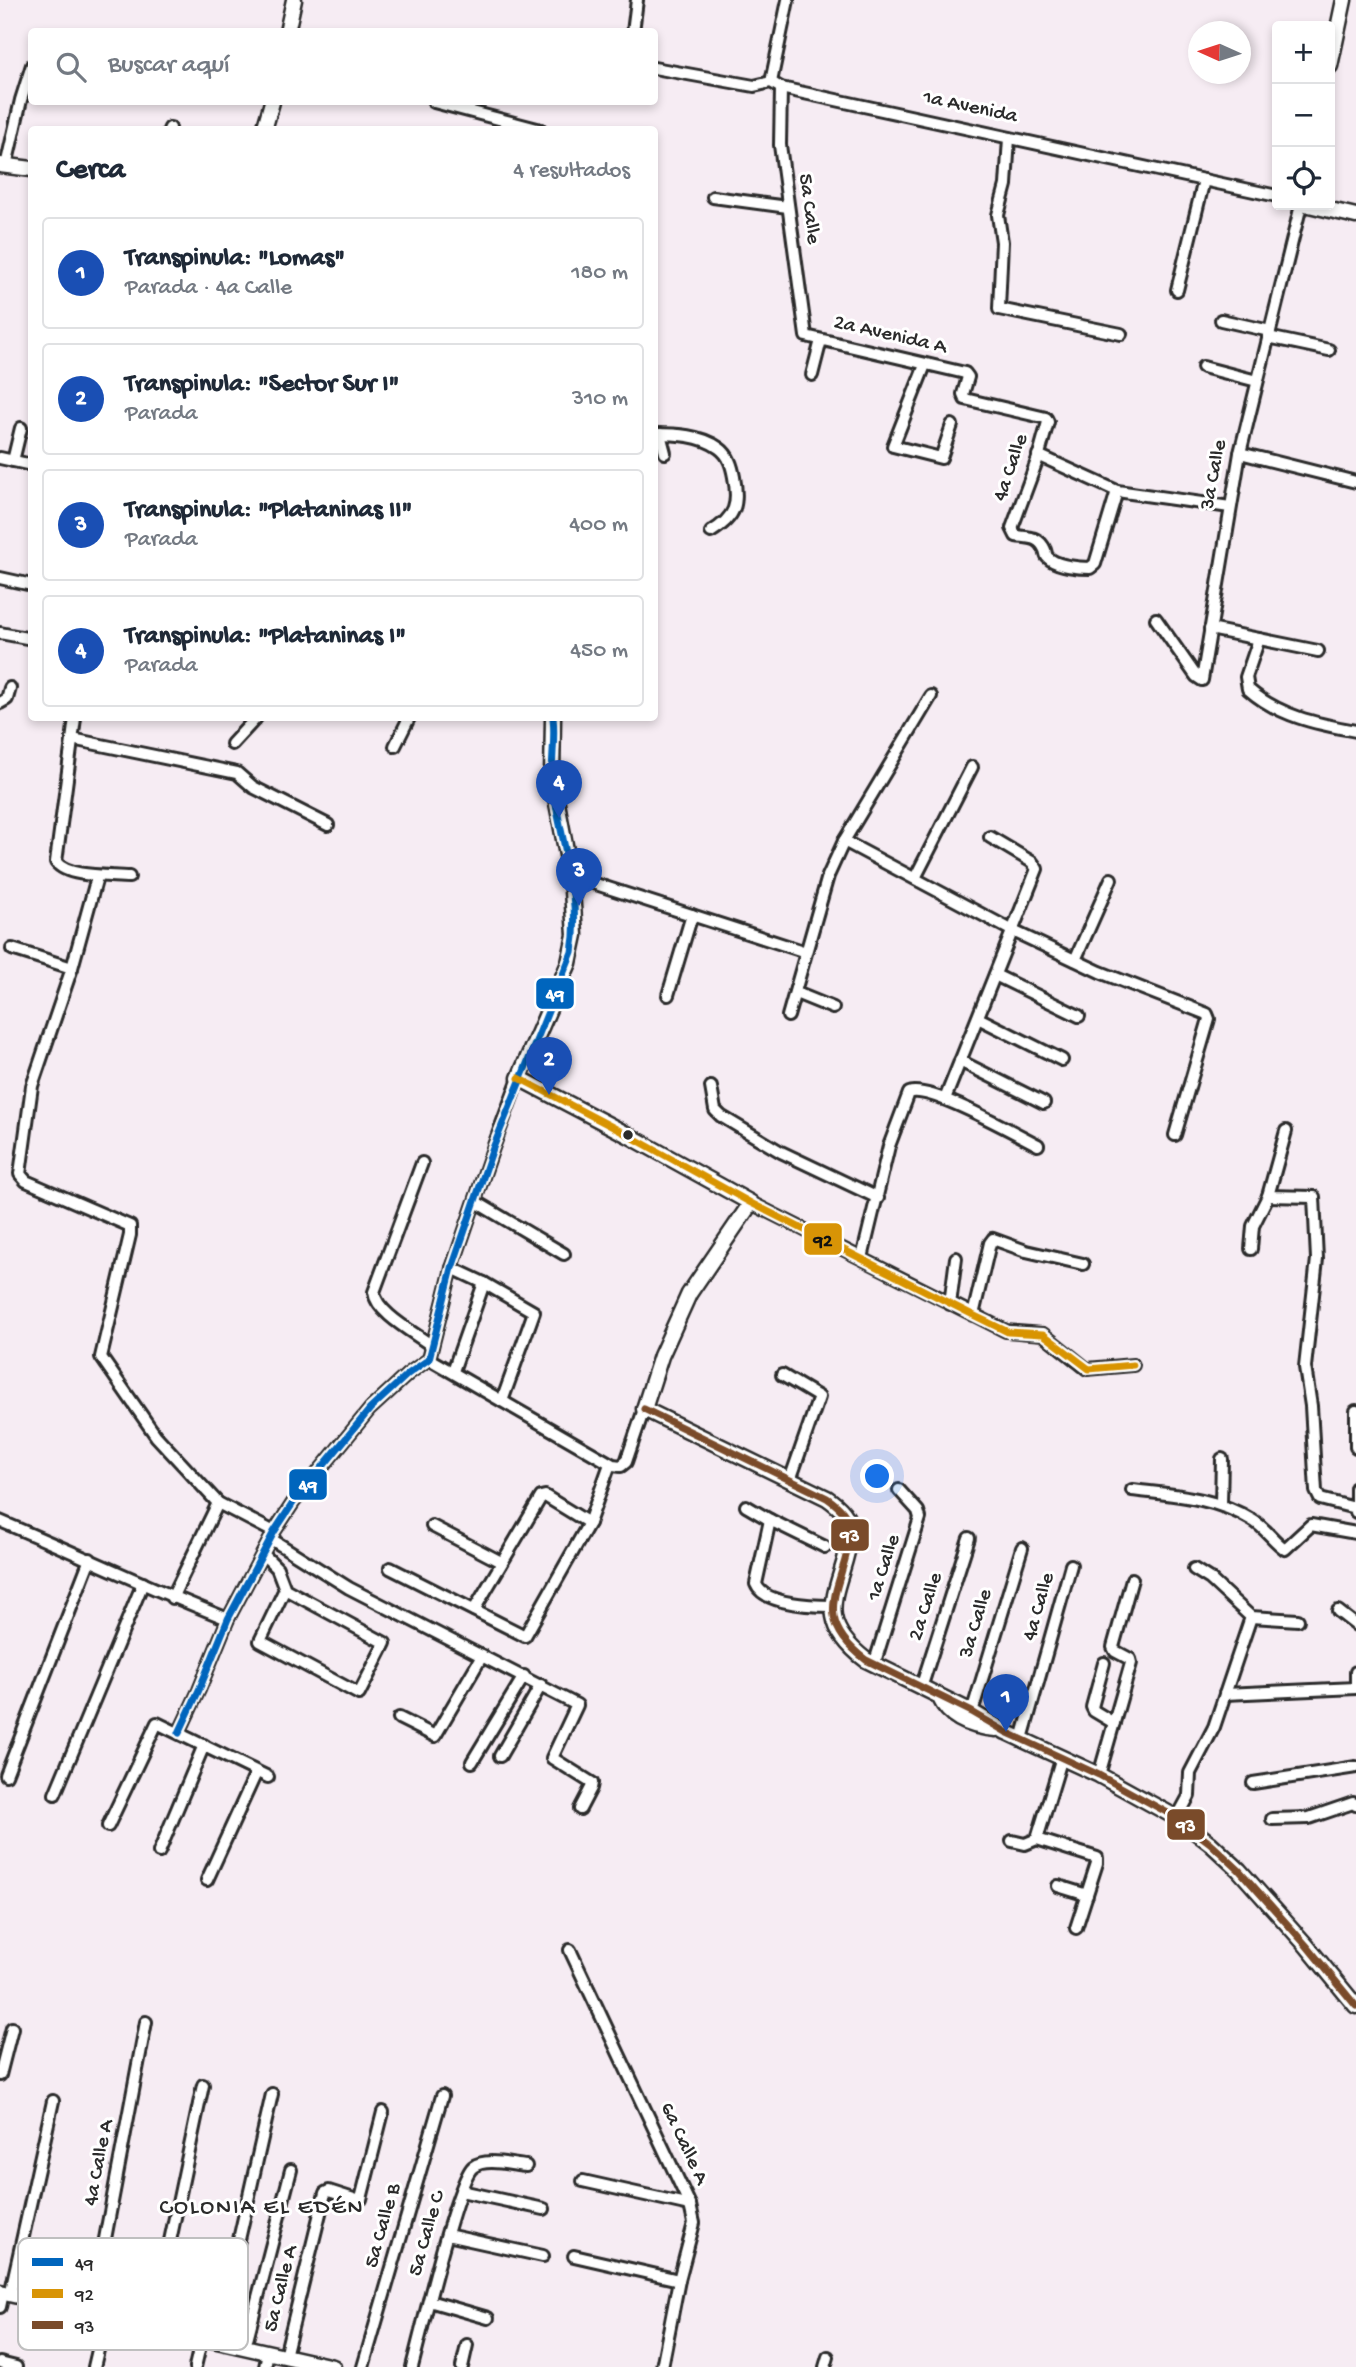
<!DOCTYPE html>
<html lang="es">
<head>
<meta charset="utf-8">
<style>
  body { margin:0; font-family:"Gochi Hand",sans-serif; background:#f2f2f3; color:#1f2937 }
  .controls { position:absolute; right:21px; top:21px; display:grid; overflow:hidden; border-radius:7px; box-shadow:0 4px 10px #0003 }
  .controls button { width:63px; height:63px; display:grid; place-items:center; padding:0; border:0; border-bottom:2px solid #e0e1e3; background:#fff; color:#1f2937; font:35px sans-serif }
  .compass { position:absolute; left:1188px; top:21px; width:63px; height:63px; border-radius:50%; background:#fff; box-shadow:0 4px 10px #0003; rotate:273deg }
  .you { position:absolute; left:878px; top:1477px; width:24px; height:24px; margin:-18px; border:5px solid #fff; border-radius:50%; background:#1a73e8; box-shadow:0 0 0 10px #1a73e833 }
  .badge { display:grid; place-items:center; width:46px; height:46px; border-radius:50%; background:#111827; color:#fff; font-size:23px; font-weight:700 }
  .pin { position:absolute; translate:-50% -58px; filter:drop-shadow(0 2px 4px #0008) }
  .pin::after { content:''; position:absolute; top:37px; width:24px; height:21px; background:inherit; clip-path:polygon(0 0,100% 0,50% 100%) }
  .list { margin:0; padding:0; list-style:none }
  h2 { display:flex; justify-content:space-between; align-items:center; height:91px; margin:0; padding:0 28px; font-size:30px }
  h2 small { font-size:23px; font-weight:400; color:#747a83 }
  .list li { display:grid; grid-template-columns:46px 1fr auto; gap:21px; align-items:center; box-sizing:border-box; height:112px; margin:0 14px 14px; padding:0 14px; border:2px solid #e0e1e3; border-radius:7px }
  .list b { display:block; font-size:26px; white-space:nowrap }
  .list p { margin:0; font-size:23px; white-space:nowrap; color:#747a83 }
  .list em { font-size:23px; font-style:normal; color:#747a83 }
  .icon { flex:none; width:38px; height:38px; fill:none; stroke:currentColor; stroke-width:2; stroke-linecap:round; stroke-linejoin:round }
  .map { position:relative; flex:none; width:1356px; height:2367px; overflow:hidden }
  .search { position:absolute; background:#fff; box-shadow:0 4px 10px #0003; left:28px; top:28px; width:630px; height:77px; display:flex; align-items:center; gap:18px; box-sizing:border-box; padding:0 24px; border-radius:7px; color:#747a83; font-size:26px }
  .panel { position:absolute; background:#fff; box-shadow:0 4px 10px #0003; left:28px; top:126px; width:630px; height:595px; border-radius:7px }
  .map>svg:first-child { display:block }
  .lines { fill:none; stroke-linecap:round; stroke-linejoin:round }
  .street-casing { stroke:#2b2b2b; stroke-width:16 }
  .secondary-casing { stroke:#2b2b2b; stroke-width:19 }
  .street { stroke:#fff; stroke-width:10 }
  .secondary { stroke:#fff; stroke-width:14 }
  .bus-1-casing { stroke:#fff; stroke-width:12 }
  .bus-2-casing { stroke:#fff; stroke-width:12 }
  .bus-3-casing { stroke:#fff; stroke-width:12 }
  .bus-1 { stroke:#0065bd; stroke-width:7 }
  .bus-2 { stroke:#d89406; stroke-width:7 }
  .bus-3 { stroke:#7a4b2a; stroke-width:7 }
  .bus-dot { fill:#2b2b2b; stroke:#fff; stroke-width:2.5 }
  .labels { text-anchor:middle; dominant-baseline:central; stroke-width:6; stroke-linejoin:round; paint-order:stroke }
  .street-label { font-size:21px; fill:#2b2b2b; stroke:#fff }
  .neighbourhood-label { font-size:23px; letter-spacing:2px; fill:#2b2b2b; stroke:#fff }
  .key { fill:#fff; stroke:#bfbfbf; stroke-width:2 }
  .key-label { font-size:19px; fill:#2b2b2b }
  .line-badge { stroke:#fff; stroke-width:2.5 }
  .badge-label { font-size:19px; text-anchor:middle; font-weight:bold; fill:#fff }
  .pale-badge-label { font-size:19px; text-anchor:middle; font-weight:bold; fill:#111 }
</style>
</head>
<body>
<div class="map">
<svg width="1356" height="2367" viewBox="0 0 1356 2367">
  <rect width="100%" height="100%" fill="#f6ecf3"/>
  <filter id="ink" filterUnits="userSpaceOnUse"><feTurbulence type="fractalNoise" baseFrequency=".0143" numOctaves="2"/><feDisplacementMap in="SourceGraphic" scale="14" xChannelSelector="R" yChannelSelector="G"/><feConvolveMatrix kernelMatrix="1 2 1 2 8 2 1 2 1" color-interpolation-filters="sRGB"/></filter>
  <g filter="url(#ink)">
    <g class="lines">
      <g class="street-casing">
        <g id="street">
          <polyline points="633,32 637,0"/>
          <polyline points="654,68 754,86 771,82 781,88 1277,196"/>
          <polyline points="771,82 788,0"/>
          <path d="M 781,88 L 780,145 L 806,336 L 965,373 L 968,377 L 963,394 L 965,399 L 1046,418 L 1048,422 L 1038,458 L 1012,528 L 1016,536 C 1029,538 1039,536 1045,550 C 1047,556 1045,556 1051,560 C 1060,566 1078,568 1090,568 L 1095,564 L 1117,491"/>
          <polyline points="434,102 541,130"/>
          <polyline points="169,130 170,128"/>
          <polyline points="1009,138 1006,185 998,215 1002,242 999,309 1121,334"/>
          <polyline points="6,166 21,100 32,65"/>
          <polyline points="713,197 788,207"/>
          <polyline points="1177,290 1204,180"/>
          <polyline points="1221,320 1270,331"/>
          <polyline points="1268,337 1329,350"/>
          <polyline points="925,365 893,446 941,458 952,425"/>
          <polyline points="1203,367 1257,381"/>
          <polyline points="812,375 821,340"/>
          <path d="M 654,434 C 676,434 701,435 719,448 C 729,455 732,466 734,477 C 739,504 736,517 711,532"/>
          <polyline points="660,434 665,453"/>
          <polyline points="1240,453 1356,482"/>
          <polyline points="1038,455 1117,491 1230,507"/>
          <polyline points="0,458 32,465"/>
          <polyline points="13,461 21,428"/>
          <polyline points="0,578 32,585"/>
          <polyline points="1156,619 1196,676 1202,680 1240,453 1301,205"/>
          <polyline points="1210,629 1318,651"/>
          <polyline points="0,633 32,639"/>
          <path d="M 1259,639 L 1246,677 L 1248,689 C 1278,716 1317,724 1356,731"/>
          <polyline points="0,703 7,699 10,688"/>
          <path d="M 75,718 L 56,862 C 68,878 110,875 129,877"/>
          <polyline points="72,739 237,773 253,787 328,825"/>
          <polyline points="232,744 256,718"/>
          <polyline points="395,746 409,718"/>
          <polyline points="844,841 931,696"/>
          <polyline points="571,876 806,952"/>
          <polyline points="97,877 72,968 32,1086 20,1174 26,1181 130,1226 130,1235 101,1357 156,1436 218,1503 274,1532"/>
          <polyline points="915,878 972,767"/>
          <polyline points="12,949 72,968"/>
          <polyline points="1075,960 1111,879"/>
          <polyline points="995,975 1079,1016"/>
          <polyline points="796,993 833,1008"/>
          <polyline points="668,995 692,915"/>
          <polyline points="788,1016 828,876 844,841 1013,931 1100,972 1207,1014 1209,1019 1175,1135"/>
          <polyline points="978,1018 1062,1060"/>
          <polyline points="960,1061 1044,1103"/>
          <polyline points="711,1087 715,1110 721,1116 781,1152 878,1198"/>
          <polyline points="945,1099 1037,869 1032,862 990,837"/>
          <polyline points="1286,1131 1268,1196 1314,1197 1317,1259 1305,1367 1311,1406 1316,1491 1320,1499 1355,1508"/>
          <path d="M 422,1163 L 374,1292 C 376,1313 415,1333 432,1346"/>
          <polyline points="476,1202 564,1254"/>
          <polyline points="751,1203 1006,1331 1043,1334 1087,1369 1133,1365"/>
          <polyline points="1251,1249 1253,1226 1268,1196"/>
          <path d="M 862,1258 L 889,1146 L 909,1093 C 929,1084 1016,1134 1038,1145"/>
          <polyline points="452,1268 484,1283 534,1312 502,1401"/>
          <polyline points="950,1304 956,1258"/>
          <polyline points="973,1315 990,1243 993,1239 1026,1251 1083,1264"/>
          <polyline points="429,1359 613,1465 621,1466 626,1462 644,1409"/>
          <polyline points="453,1371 484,1283"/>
          <polyline points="782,1375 819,1397 790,1480"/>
          <polyline points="1356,1411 1356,1447"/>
          <polyline points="1356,1488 1356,1512"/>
          <path d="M 1132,1490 C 1173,1495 1215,1497 1252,1520 C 1265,1527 1273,1541 1285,1549 L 1311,1525 L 1356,1533"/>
          <polyline points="1221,1504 1222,1459"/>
          <polyline points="746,1506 770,1520"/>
          <path d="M 0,1521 C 76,1553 151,1589 228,1619"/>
          <polyline points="432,1526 501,1562"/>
          <polyline points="271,1539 349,1588 577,1705 552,1758 592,1783 591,1788 580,1809"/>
          <path d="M 825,1547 L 770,1520 L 756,1584 C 764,1605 814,1606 833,1606"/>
          <polyline points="263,1554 277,1568 285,1589 385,1643 359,1694 260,1641 285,1589"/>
          <polyline points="390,1568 525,1636 589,1523 610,1464"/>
          <polyline points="172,1598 218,1503"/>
          <polyline points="474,1610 541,1497 545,1496 589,1523"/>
          <polyline points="1338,1611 1356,1625"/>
          <polyline points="1251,1617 1298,1620"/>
          <polyline points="1104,1663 1092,1707 1094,1711 1114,1723"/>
          <polyline points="874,1665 920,1518 918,1511 899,1490"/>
          <polyline points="1356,1672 1356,1684"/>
          <polyline points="921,1688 969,1538"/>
          <polyline points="1225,1694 1356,1688"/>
          <polyline points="972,1712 1022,1548"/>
          <polyline points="399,1718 435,1736 482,1656"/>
          <polyline points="179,1733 199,1690 228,1619 274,1532 293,1503 370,1409 408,1374 429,1359 452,1268 493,1148 519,1078"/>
          <polyline points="1022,1739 1071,1565"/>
          <polyline points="500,1756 541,1685"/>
          <polyline points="1062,1757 1037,1839 1097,1858 1097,1863 1076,1928"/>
          <polyline points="472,1762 524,1676"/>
          <polyline points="6,1775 90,1559"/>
          <polyline points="1099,1775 1131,1663 1130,1659 1115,1651 1113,1647 1132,1579"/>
          <polyline points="1253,1783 1356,1767"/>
          <polyline points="55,1794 143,1583"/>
          <polyline points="1177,1818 1189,1796 1190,1773 1214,1727 1251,1617 1210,1579 1194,1569"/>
          <polyline points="1272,1819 1309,1818 1353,1803 1356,1805"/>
          <polyline points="108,1826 157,1723 268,1777"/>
          <polyline points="1012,1841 1025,1844 1037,1839"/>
          <polyline points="159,1852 204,1745"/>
          <polyline points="207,1880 256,1773"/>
          <polyline points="1058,1886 1087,1895"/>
          <polyline points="570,1950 690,2205 694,2223 679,2280 662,2367"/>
          <polyline points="0,2075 12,2028"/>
          <polyline points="583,2181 690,2205"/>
          <polyline points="461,2191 544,2209"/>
          <polyline points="447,2235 543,2256"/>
          <polyline points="574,2256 679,2280"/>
          <polyline points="10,2295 53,2101"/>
          <polyline points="429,2301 488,2318"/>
          <polyline points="0,2307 3,2293"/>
          <polyline points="91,2313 146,2022"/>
          <polyline points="152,2326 203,2085"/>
          <polyline points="216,2341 272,2094"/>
          <polyline points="245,2347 291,2170"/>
          <polyline points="285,2356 325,2193 329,2191 357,2200 361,2199 383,2112"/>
          <polyline points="0,2363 16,2367"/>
          <polyline points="94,2367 106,2316"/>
          <polyline points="195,2367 202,2337"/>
          <polyline points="265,2367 268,2352"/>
          <polyline points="363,2367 442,2096"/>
          <path d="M 412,2367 C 420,2337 457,2179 473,2167 C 486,2157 511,2165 526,2166"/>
          <polyline points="462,2367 467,2345"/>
          <polyline points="825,2367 828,2357"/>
        </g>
      </g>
      <g class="secondary-casing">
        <g id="secondary">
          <polyline points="287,32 294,0"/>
          <polyline points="1330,66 1344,0"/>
          <polyline points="264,130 272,102"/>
          <polyline points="0,165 32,169"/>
          <polyline points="1309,205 1356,216"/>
          <path d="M 553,718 L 552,777 L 571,876 L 575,935 L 569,963 L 519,1078 L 628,1135 L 751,1203 L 689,1294 L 661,1356 L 644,1409 L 827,1498 C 840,1507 849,1516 851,1531 C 845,1587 807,1615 866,1660 L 972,1712 L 1006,1732 L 1099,1775 L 1177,1818 L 1210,1843 L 1239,1870 L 1306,1945 L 1356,2006"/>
          <path d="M 940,1698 C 950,1720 974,1727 996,1729"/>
          <polyline points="0,2292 333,2367"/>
        </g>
      </g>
      <use href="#street" class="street"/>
      <use href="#secondary" class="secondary"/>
      <g class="bus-1-casing">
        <path id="bus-1" d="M 179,1733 L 199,1690 L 228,1619 L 274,1532 L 293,1503 L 370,1409 L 408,1374 L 429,1359 L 452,1268 L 493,1148 L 572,952 C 582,897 561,842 553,787 C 550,764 556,740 553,718"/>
      </g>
      <g class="bus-2-casing">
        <polyline id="bus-2" points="519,1078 628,1135 751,1203 973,1315 1008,1332 1043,1334 1089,1369 1133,1365"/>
      </g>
      <g class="bus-3-casing">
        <path id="bus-3" d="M 644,1409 L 827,1498 C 840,1507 849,1516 851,1531 C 845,1587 807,1615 866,1660 L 972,1712 L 1006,1732 L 1099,1775 L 1177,1818 L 1210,1843 L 1239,1870 L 1306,1945 L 1356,2006"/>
      </g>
      <use href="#bus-1" class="bus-1"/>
      <use href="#bus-2" class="bus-2"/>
      <use href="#bus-3" class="bus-3"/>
    </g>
  </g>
  <circle class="bus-dot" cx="628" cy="1135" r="6"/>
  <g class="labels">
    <g class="street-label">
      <text transform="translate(970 108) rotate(12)">1a Avenida</text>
      <text transform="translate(808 209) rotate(83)">5a Calle</text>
      <text transform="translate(890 336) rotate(13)">2a Avenida A</text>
      <text transform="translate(1012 468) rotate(-71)">4a Calle</text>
      <text transform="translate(1215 475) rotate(-79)">3a Calle</text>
      <text transform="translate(885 1568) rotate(-72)">1a Calle</text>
      <text transform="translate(927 1607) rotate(-72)">2a Calle</text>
      <text transform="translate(1040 1607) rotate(-74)">4a Calle</text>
      <text transform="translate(977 1624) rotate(-73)">3a Calle</text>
      <text transform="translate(683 2144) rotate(65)">6a Calle A</text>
      <text transform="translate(100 2163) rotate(-79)">4a Calle A</text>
      <text transform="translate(384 2226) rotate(-74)">5a Calle B</text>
      <text transform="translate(428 2234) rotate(-74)">5a Calle C</text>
      <text transform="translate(282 2289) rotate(-76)">5a Calle A</text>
    </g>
    <g class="neighbourhood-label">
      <text x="262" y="2208">COLONIA EL EDÉN</text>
    </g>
  </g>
  <rect x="18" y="2238" width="230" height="112" rx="10" class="key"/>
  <rect x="32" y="2258" width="31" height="8" fill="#0065bd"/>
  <rect x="32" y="2289" width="31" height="9" fill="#d89406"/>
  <rect x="32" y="2321" width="31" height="8" fill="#7a4b2a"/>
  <g class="key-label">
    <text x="75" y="2269">49</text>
    <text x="75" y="2300">92</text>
    <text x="75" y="2332">93</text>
  </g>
  <g class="line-badge">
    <rect x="535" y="977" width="40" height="33" rx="7" fill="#0065bd"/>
    <rect x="803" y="1222" width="40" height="34" rx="7" fill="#d89406"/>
    <rect x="288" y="1468" width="40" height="33" rx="7" fill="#0065bd"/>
    <rect x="830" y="1518" width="40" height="34" rx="7" fill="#7a4b2a"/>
    <rect x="1166" y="1808" width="40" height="33" rx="7" fill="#7a4b2a"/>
  </g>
  <g class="badge-label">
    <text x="555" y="1000">49</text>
    <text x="308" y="1491">49</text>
    <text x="850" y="1541">93</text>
    <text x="1186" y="1831">93</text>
  </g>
  <g class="pale-badge-label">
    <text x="823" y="1246">92</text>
  </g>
</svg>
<div class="controls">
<button>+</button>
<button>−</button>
<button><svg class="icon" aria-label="locate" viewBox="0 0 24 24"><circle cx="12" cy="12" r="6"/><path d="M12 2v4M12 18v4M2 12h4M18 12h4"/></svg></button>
</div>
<svg class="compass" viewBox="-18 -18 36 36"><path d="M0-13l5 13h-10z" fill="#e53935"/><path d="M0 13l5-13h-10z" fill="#747a83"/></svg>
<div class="you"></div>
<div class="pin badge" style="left:1006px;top:1732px;background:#1a4fb4">1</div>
<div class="pin badge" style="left:549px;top:1095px;background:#1a4fb4">2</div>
<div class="pin badge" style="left:579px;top:906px;background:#1a4fb4">3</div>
<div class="pin badge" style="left:559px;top:818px;background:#1a4fb4">4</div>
<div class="search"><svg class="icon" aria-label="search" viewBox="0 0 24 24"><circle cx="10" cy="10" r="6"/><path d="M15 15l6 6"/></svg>Buscar aquí</div>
<section class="panel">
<h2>Cerca<small>4 resultados</small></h2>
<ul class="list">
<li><span class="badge" style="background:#1a4fb4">1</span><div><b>Transpinula: &quot;Lomas&quot;</b><p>Parada · 4a Calle</p></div><em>180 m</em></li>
<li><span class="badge" style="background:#1a4fb4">2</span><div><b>Transpinula: &quot;Sector Sur I&quot;</b><p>Parada</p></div><em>310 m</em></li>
<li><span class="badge" style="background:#1a4fb4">3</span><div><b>Transpinula: &quot;Plataninas II&quot;</b><p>Parada</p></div><em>400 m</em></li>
<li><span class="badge" style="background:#1a4fb4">4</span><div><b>Transpinula: &quot;Plataninas I&quot;</b><p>Parada</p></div><em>450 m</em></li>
</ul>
</section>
</div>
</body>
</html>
